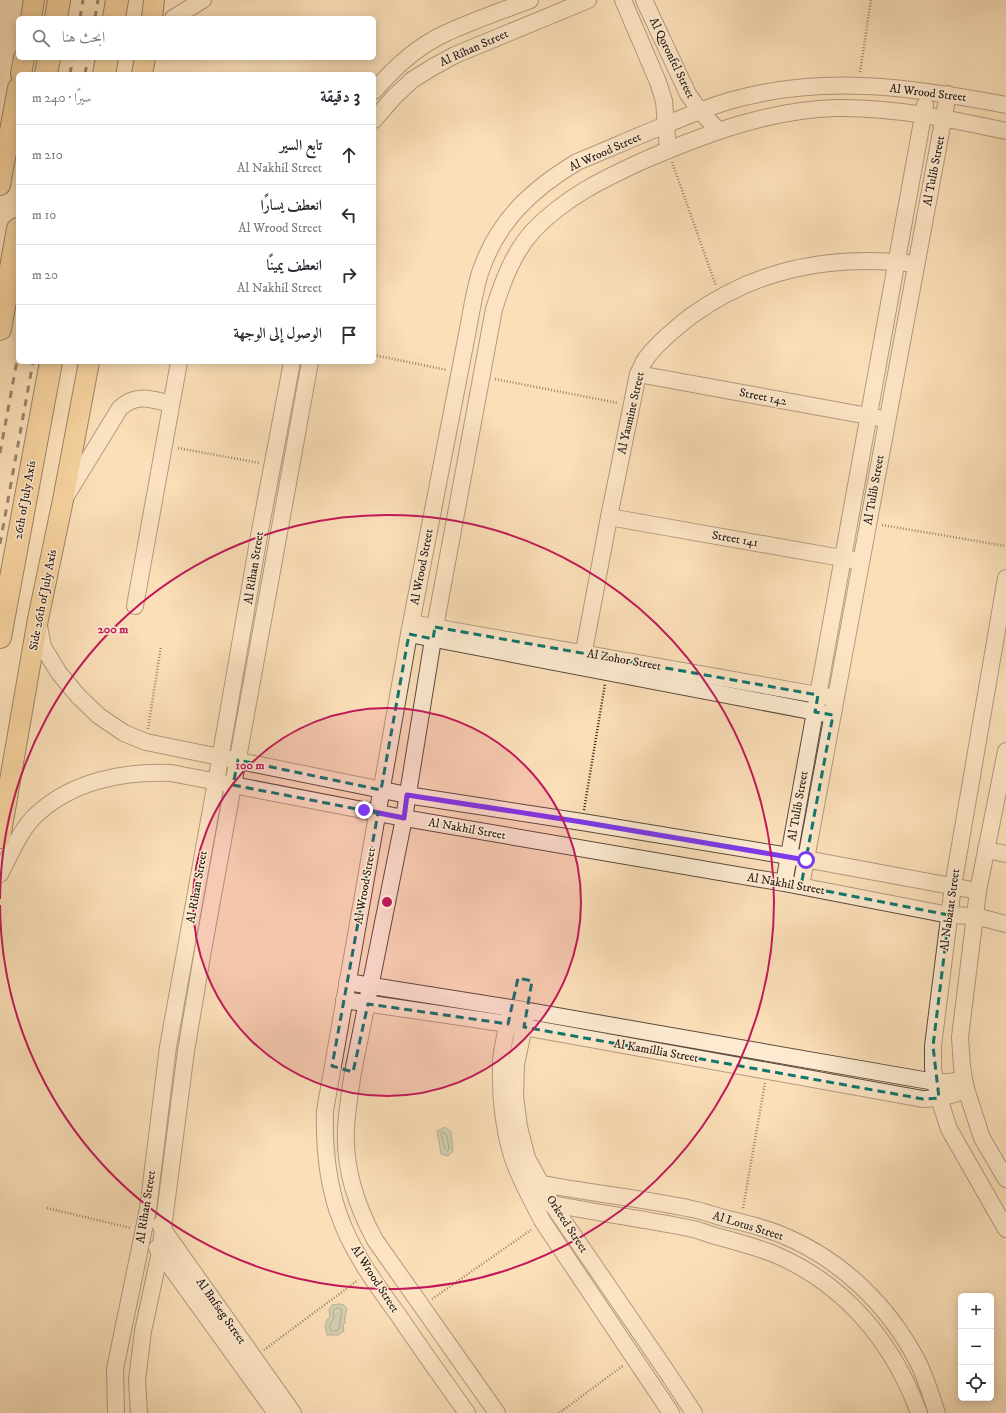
<!DOCTYPE html>
<html lang="ar">
<head>
<meta charset="utf-8">
<style>
  body { margin:0; font-family:"IM FELL DW Pica",Amiri,serif; background:#f2f2f3; color:#2b2b33; direction:rtl }
  .controls { position:absolute; right:12px; bottom:12px; display:grid; overflow:hidden; border-radius:6px; box-shadow:0 2px 10px #0003 }
  .controls button { width:36px; height:36px; display:grid; place-items:center; padding:0; border:0; border-bottom:1px solid #e1e1e2; background:#fff; color:#2b2b33; font:20px sans-serif }
  .stop { position:absolute; width:12px; height:12px; margin:-9px; border:3px solid #7c3aed; border-radius:50%; background:#fff }
  .stop.end { background:#7c3aed; border-color:#fff; box-shadow:0 1px 4px #0008 }
  .list { margin:0; padding:0; list-style:none }
  h2 { display:flex; justify-content:space-between; align-items:center; height:52px; margin:0; padding:0 16px; font-size:17px }
  h2 small { font-size:13px; font-weight:400; color:#7c7c81 }
  .list li { display:grid; grid-template-columns:26px 1fr auto; gap:12px; align-items:center; box-sizing:border-box; height:60px; padding:0 16px; border-top:1px solid #e1e1e2 }
  .list b { display:block; font-size:15px; white-space:nowrap }
  .list p { margin:0; font-size:13px; white-space:nowrap; color:#7c7c81 }
  .list em { font-size:13px; font-style:normal; color:#7c7c81 }
  .icon { flex:none; width:22px; height:22px; fill:none; stroke:currentColor; stroke-width:2; stroke-linecap:round; stroke-linejoin:round }
  .map { position:relative; flex:none; width:1006px; height:1413px; overflow:hidden; direction:ltr }
  .search { position:absolute; background:#fff; box-shadow:0 2px 10px #0003; left:16px; top:16px; width:360px; height:44px; display:flex; align-items:center; gap:10px; box-sizing:border-box; padding:0 14px; border-radius:6px; color:#7c7c81; font-size:15px }
  .panel { position:absolute; background:#fff; box-shadow:0 2px 10px #0003; left:16px; top:72px; width:360px; height:292px; border-radius:6px; direction:rtl }
  .map>svg:first-child { display:block }
  .water { fill:#9fbdab; stroke:#6e7b6d }
  .lines { fill:none; stroke-linecap:round; stroke-linejoin:round }
  .shore { stroke:#626a5e; stroke-width:1 }
  .minor-casing { stroke:#5a4a3b; stroke-width:18 }
  .major-casing { stroke:#251811; stroke-width:22 }
  .highway-casing { stroke:#251811; stroke-width:24 }
  .path { stroke:#251811; stroke-width:2.5; stroke-dasharray:1 2; stroke-linecap:butt }
  .minor { stroke:#fcead1; stroke-width:16 }
  .major { stroke:#eec07c; stroke-width:20 }
  .highway { stroke:#eec07c; stroke-width:22 }
  .rail { stroke:#251811; stroke-width:3; stroke-dasharray:7 7; stroke-linecap:butt }
  .route { stroke:#7c3aed; stroke-width:5 }
  .marked { fill:none; stroke:#0f766e; stroke-width:3; stroke-dasharray:8 5; stroke-linejoin:round }
  .ring { fill:none; stroke:#c2185b; stroke-width:2 }
  .labels { text-anchor:middle; dominant-baseline:central; stroke-width:3; stroke-linejoin:round; paint-order:stroke }
  .street-label { font-size:12px; fill:#251811; stroke:#fcead1 }
  .centre { fill:#c2185b; stroke:#fcead1; stroke-width:2 }
  .ring-label { font-size:12px; text-anchor:middle; font-weight:bold; fill:#c2185b; stroke:#fcead1; stroke-width:3; stroke-linejoin:round; paint-order:stroke }
</style>
</head>
<body>
<div class="map">
<svg width="1006" height="1413" viewBox="0 0 1006 1413">
  <rect width="100%" height="100%" fill="#fbdfb8"/>
  <filter id="stains"><feTurbulence type="fractalNoise" baseFrequency=".005" numOctaves="4"/><feColorMatrix values="0 0 0 0 .2 0 0 0 0 .09 0 0 0 0 .02 0 0 0 .5 -.17"/></filter>
  <radialGradient id="worn" r=".72"><stop offset=".6" stop-color="#630" stop-opacity="0"/><stop offset="1" stop-color="#630" stop-opacity=".3"/></radialGradient>
  <g class="water">
    <polygon points="445,1127 451,1132 453,1151 448,1156 441,1154 437,1131"/>
    <path d="M 340,1304 L 344,1305 L 347,1309 L 345,1317 L 345,1323 L 343,1325 L 344,1331 L 338,1335 L 327,1335 C 325,1328 324,1321 330,1317 L 329,1310 L 332,1305 Z"/>
  </g>
  <g class="lines">
    <g class="shore">
      <polygon points="443,1132 447,1135 449,1149 447,1151 445,1149 441,1134"/>
      <path d="M 339,1308 L 342,1310 L 339,1329 L 337,1331 L 331,1331 C 327,1325 332,1323 334,1317 C 334,1315 333,1313 333,1311 L 335,1309 Z"/>
    </g>
    <g class="minor-casing">
      <g id="minor">
        <polyline points="623,0 658,82 664,101 668,150"/>
        <polyline points="644,0 688,94 700,111 719,131"/>
        <polyline points="173,18 203,0"/>
        <path d="M 374,91 C 393,69 418,46 444,34 C 472,21 501,11 530,0"/>
        <polyline points="374,120 394,97 412,80 433,67 455,55 588,0"/>
        <polyline points="638,374 879,418"/>
        <path d="M 66,496 L 120,408 C 137,393 151,399 171,404"/>
        <polyline points="609,517 853,560"/>
        <polyline points="1006,578 953,886 933,1046 933,1068 935,1082 939,1098 949,1129 1006,1229"/>
        <polyline points="135,606 179,362"/>
        <polyline points="411,623 829,697"/>
        <polyline points="39,626 43,647 59,673 78,696 99,716 124,733 146,742 407,795 582,822 789,856 978,891"/>
        <polyline points="409,634 826,714"/>
        <path d="M 581,667 L 609,517 L 638,374 C 641,369 642,364 645,360 C 655,345 677,327 691,316 C 756,269 828,255 907,263"/>
        <polyline points="1006,751 978,891 960,1037 962,1067 966,1089 982,1138 1006,1179"/>
        <polyline points="986,850 1006,854"/>
        <path d="M 0,874 C 10,855 21,828 37,814 C 73,781 124,771 171,773 L 404,818 L 784,883 L 949,915 L 975,916 L 1006,924"/>
        <polyline points="784,883 925,105"/>
        <polyline points="801,886 948,94"/>
        <polyline points="347,982 511,1008 935,1082 950,1082 964,1079"/>
        <path d="M 344,1000 L 508,1024 L 923,1099 C 939,1099 952,1096 966,1089"/>
        <path d="M 510,1013 C 507,1029 502,1046 501,1062 C 500,1092 503,1126 512,1156 C 519,1178 532,1201 543,1222 L 671,1413"/>
        <polyline points="526,1017 516,1064 515,1096 519,1127 527,1158 552,1204 665,1369 694,1413"/>
        <path d="M 522,1180 C 578,1192 636,1197 692,1209 C 703,1211 713,1215 724,1218 C 744,1223 763,1227 782,1235 C 841,1259 889,1306 918,1362 C 926,1378 931,1396 937,1413"/>
        <path d="M 531,1199 L 552,1204 C 583,1210 614,1215 645,1220 C 661,1223 677,1225 693,1229 C 702,1231 710,1235 719,1237 C 738,1242 756,1247 774,1254 C 845,1284 893,1342 919,1413"/>
        <polyline points="160,1225 293,1413"/>
        <polyline points="157,1248 276,1413"/>
        <polyline points="116,1413 115,1369 148,1209 168,1047 216,782 259,536 292,362"/>
        <polyline points="139,1413 137,1380 143,1331 160,1252 186,1051 202,956 310,362"/>
        <path d="M 467,1413 C 444,1381 421,1349 399,1316 C 375,1283 351,1251 338,1212 C 327,1179 324,1145 325,1111 L 409,634 L 469,324 C 472,307 475,289 480,273 C 497,221 532,189 577,162 C 604,151 631,139 658,128 C 682,118 705,108 729,101 C 823,74 912,87 1006,105"/>
        <path d="M 497,1413 L 375,1240 C 357,1207 344,1168 346,1129 C 347,1110 350,1091 353,1072 L 404,818 L 435,627 L 494,309 C 503,281 513,253 533,231 C 565,197 605,178 647,159 C 708,133 769,110 836,108 C 893,107 950,119 1006,131"/>
      </g>
    </g>
    <g class="major-casing">
      <g id="major">
        <polyline points="31,18 34,0"/>
        <polyline points="152,18 154,0"/>
        <polyline points="21,74 24,58"/>
        <polyline points="142,74 145,58"/>
        <polyline points="0,185 18,88"/>
        <polyline points="0,838 38,619 63,500 89,362"/>
      </g>
    </g>
    <g class="highway-casing">
      <g id="highway">
        <polyline points="56,18 59,0"/>
        <polyline points="114,18 117,0"/>
        <polyline points="46,74 49,58"/>
        <polyline points="104,74 107,58"/>
        <polyline points="0,329 18,229"/>
        <polyline points="0,637 51,362"/>
      </g>
    </g>
    <g class="path">
      <polyline points="860,72 871,0"/>
      <polyline points="672,162 716,286"/>
      <polyline points="374,355 447,370"/>
      <polyline points="495,379 618,403"/>
      <polyline points="178,448 260,463"/>
      <polyline points="882,525 1006,546"/>
      <polyline points="148,729 161,646"/>
      <polyline points="584,810 605,684"/>
      <polyline points="47,1208 131,1228"/>
      <polyline points="743,1208 765,1083"/>
      <polyline points="432,1299 531,1230"/>
      <polyline points="264,1350 358,1280"/>
      <polyline points="559,1413 624,1365"/>
    </g>
    <use href="#minor" class="minor"/>
    <use href="#major" class="major"/>
    <use href="#highway" class="highway"/>
    <g class="rail">
      <polyline points="80,18 83,0"/>
      <polyline points="95,18 98,0"/>
      <polyline points="70,74 73,58"/>
      <polyline points="85,74 88,58"/>
      <polyline points="0,453 18,355"/>
      <polyline points="0,544 33,362"/>
    </g>
  </g>
  <g class="lines">
    <polyline class="route" points="364,810 404,818 407,795 582,822 806,860"/>
  </g>
  <path d="M0 0H1006V1413H0ZM 435,627 L 818,695 L 815,712 L 833,715 L 801,886 L 949,915 L 933,1046 L 939,1098 L 923,1099 L 524,1027 L 532,981 L 518,978 L 508,1024 L 368,1004 L 353,1072 L 332,1066 L 378,813 L 233,785 L 238,760 L 381,790 L 409,634 L 433,639 Z" fill="#fbdfb8" fill-opacity=".55" fill-rule="evenodd"/>
  <path class="marked" d="M 435,627 L 818,695 L 815,712 L 833,715 L 801,886 L 949,915 L 933,1046 L 939,1098 L 923,1099 L 524,1027 L 532,981 L 518,978 L 508,1024 L 368,1004 L 353,1072 L 332,1066 L 378,813 L 233,785 L 238,760 L 381,790 L 409,634 L 433,639 Z"/>
  <circle cx="387" cy="902" r="194" fill="#c2185b" fill-opacity=".12"/>
  <g class="ring">
    <circle cx="387" cy="902" r="194"/>
    <path d="M0 899A387 387 0 1 1 0 905"/>
  </g>
  <g class="labels">
    <g class="street-label">
      <text transform="translate(474 48) rotate(-24)">Al Rihan Street</text>
      <text transform="translate(672 58) rotate(64)">Al Qoronfel Street</text>
      <text transform="translate(928 93) rotate(7)">Al Wrood Street</text>
      <text transform="translate(605 152) rotate(-24)">Al Wrood Street</text>
      <text transform="translate(934 171) rotate(-79)">Al Tulib Street</text>
      <text transform="translate(763 397) rotate(11)">Street 142</text>
      <text transform="translate(631 413) rotate(-77)">Al Yasmine Street</text>
      <text transform="translate(874 490) rotate(-80)">Al Tulib Street</text>
      <text transform="translate(25 500) rotate(-80)">26th of July Axis</text>
      <text transform="translate(735 539) rotate(10)">Street 141</text>
      <text transform="translate(422 567) rotate(-79)">Al Wrood Street</text>
      <text transform="translate(254 568) rotate(-81)">Al Rihan Street</text>
      <text transform="translate(43 600) rotate(-79)">Side 26th of July Axis</text>
      <text transform="translate(624 660) rotate(10)">Al Zohor Street</text>
      <text transform="translate(798 806) rotate(-80)">Al Tulib Street</text>
      <text transform="translate(467 829) rotate(10)">Al Nakhil Street</text>
      <text transform="translate(786 884) rotate(10)">Al Nakhil Street</text>
      <text transform="translate(365 886) rotate(-80)">Al Wrood Street</text>
      <text transform="translate(197 887) rotate(-80)">Al Rihan Street</text>
      <text transform="translate(950 910) rotate(-82)">Al Nabatat Street</text>
      <text transform="translate(656 1051) rotate(10)">Al Kamillia Street</text>
      <text transform="translate(146 1207) rotate(-81)">Al Rihan Street</text>
      <text transform="translate(567 1224) rotate(57)">Orkeed Street</text>
      <text transform="translate(748 1226) rotate(17)">Al Lotus Street</text>
      <text transform="translate(375 1279) rotate(57)">Al Wrood Street</text>
      <text transform="translate(221 1311) rotate(55)">Al Bnfseg Street</text>
    </g>
  </g>
  <circle cx="387" cy="902" r="6" class="centre"/>
  <g class="ring-label">
    <text x="113" y="633">200 m</text>
    <text x="250" y="769">100 m</text>
  </g>
  <rect width="100%" height="100%" filter="url(#stains)"/>
  <rect width="100%" height="100%" fill="url(#worn)"/>
</svg>
<div class="controls">
<button>+</button>
<button>−</button>
<button><svg class="icon" aria-label="locate" viewBox="0 0 24 24"><circle cx="12" cy="12" r="6"/><path d="M12 2v4M12 18v4M2 12h4M18 12h4"/></svg></button>
</div>
<div class="stop" style="left:806px;top:860px"></div>
<div class="stop end" style="left:364px;top:810px"></div>
<div class="search"><svg class="icon" aria-label="search" viewBox="0 0 24 24"><circle cx="10" cy="10" r="6"/><path d="M15 15l6 6"/></svg>ابحث هنا</div>
<section class="panel">
<h2>3 دقيقة<small>سيرًا · 240 m</small></h2>
<ul class="list">
<li><svg class="icon" aria-label="ahead" viewBox="0 0 24 24"><path d="M12 20V5M6 11l6-6 6 6"/></svg><div><b>تابع السير</b><p>Al Nakhil Street</p></div><em>210 m</em></li>
<li><svg class="icon" aria-label="left" viewBox="0 0 24 24"><path d="M17 20v-9H6M10 6l-5 5 5 5"/></svg><div><b>انعطف يسارًا</b><p>Al Wrood Street</p></div><em>10 m</em></li>
<li><svg class="icon" aria-label="right" viewBox="0 0 24 24"><path d="M7 20v-9h11M14 6l5 5-5 5"/></svg><div><b>انعطف يمينًا</b><p>Al Nakhil Street</p></div><em>20 m</em></li>
<li><svg class="icon" aria-label="arrive" viewBox="0 0 24 24"><path d="M6 21V4h12l-3 4 3 4H6"/></svg><div><b>الوصول إلى الوجهة</b></div></li>
</ul>
</section>
</div>
</body>
</html>
